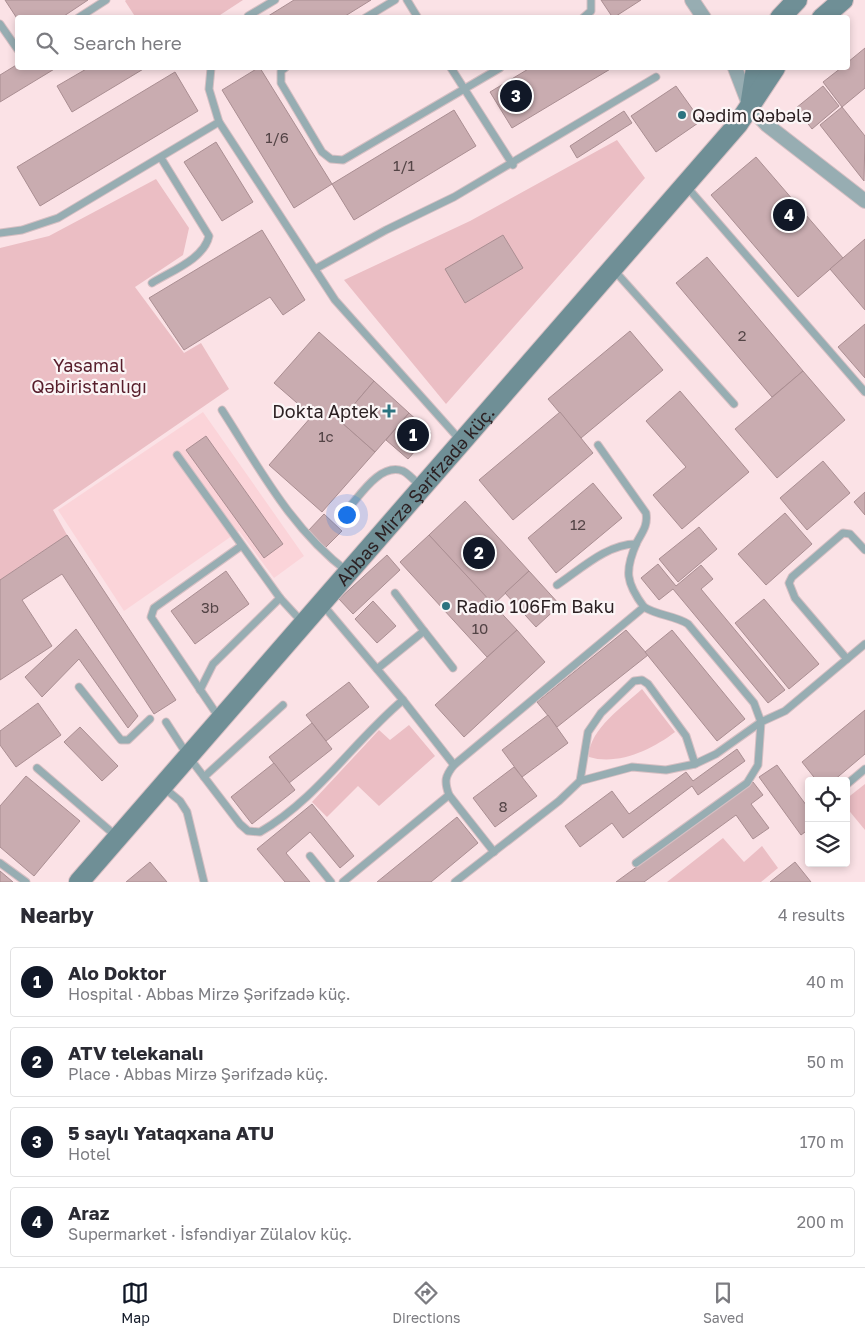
<!DOCTYPE html>
<html lang="en">
<head>
<meta charset="utf-8">
<style>
  body { margin:0; font-family:"Golos Text",sans-serif; background:#f7f7f7; color:#2b2b33 }
  .controls { position:absolute; right:15px; bottom:15px; display:grid; overflow:hidden; border-radius:5px; box-shadow:0 2px 8px #0003 }
  .controls button { width:45px; height:45px; display:grid; place-items:center; padding:0; border:0; border-bottom:1px solid #e1e1e2; background:#fff; color:#2b2b33; font:25px sans-serif }
  .you { position:absolute; left:346px; top:514px; width:18px; height:18px; margin:-12px; border:4px solid #fff; border-radius:50%; background:#1a73e8; box-shadow:0 0 0 8px #1a73e833 }
  .badge { display:grid; place-items:center; width:32px; height:32px; border-radius:50%; background:#111827; color:#fff; font-size:16px; font-weight:700 }
  .pin { position:absolute; translate:-50% -50%; border:2px solid #fff; box-shadow:0 1px 5px #0006 }
  .list { margin:0; padding:0; list-style:none }
  h2 { display:flex; justify-content:space-between; align-items:center; height:65px; margin:0; padding:0 20px; font-size:21px }
  h2 small { font-size:16px; font-weight:400; color:#7c7c81 }
  .list li { display:grid; grid-template-columns:32px 1fr auto; gap:15px; align-items:center; box-sizing:border-box; height:70px; margin:0 10px 10px; padding:0 10px; border:1px solid #e1e1e2; border-radius:5px }
  .list b { display:block; font-size:19px; white-space:nowrap }
  .list p { margin:0; font-size:16px; white-space:nowrap; color:#7c7c81 }
  .list em { font-size:16px; font-style:normal; color:#7c7c81 }
  .icon { flex:none; width:28px; height:28px; fill:none; stroke:currentColor; stroke-width:2; stroke-linecap:round; stroke-linejoin:round }
  .map { position:relative; flex:none; width:865px; height:882px; overflow:hidden }
  .search { position:absolute; background:#fff; box-shadow:0 2px 8px #0003; left:15px; right:15px; top:15px; height:55px; display:flex; align-items:center; gap:12px; box-sizing:border-box; padding:0 18px; border-radius:5px; color:#7c7c81; font-size:19px }
  .sheet { height:385px; background:#fff }
  nav { display:flex; justify-content:space-around; align-items:center; box-sizing:border-box; height:70px; border-top:1px solid #e1e1e2; background:#fff; font-size:14px; color:#7c7c81 }
  nav a { display:grid; justify-items:center; gap:2px }
  nav .on { color:#111827 }
  .map>svg:first-child { display:block }
  .built { fill:#fbd4d9 }
  .green { fill:#ebbec4 }
  .building { fill:#c9acb0; stroke:#aa8e92 }
  .lines { fill:none; stroke-linecap:round; stroke-linejoin:round }
  .lane-casing { stroke:#d6bfc3; stroke-width:9 }
  .street-casing { stroke:#d6bfc3; stroke-width:16 }
  .secondary-casing { stroke:#d6bfc3; stroke-width:22 }
  .lane { stroke:#97adb2; stroke-width:7 }
  .street { stroke:#97adb2; stroke-width:14 }
  .secondary { stroke:#6f8f96; stroke-width:20 }
  .poi-dot { fill:#2c7380; stroke:#fbf5f6; stroke-width:2 }
  .labels { text-anchor:middle; dominant-baseline:central; stroke-width:4.5; stroke-linejoin:round; paint-order:stroke }
  .number-label { font-size:15px; fill:#534446 }
  .poi-label { font-size:18px; fill:#2c2123; stroke:#fbf5f6; text-anchor:start }
  .park-label { font-size:18px; fill:#571d2b; stroke:#fbf5f6 }
  .street-label { font-size:18px; fill:#2c2123; stroke:#fbf5f6 }
</style>
</head>
<body>
<div class="map">
<svg width="865" height="882" viewBox="0 0 865 882">
  <rect width="100%" height="100%" fill="#fbe2e6"/>
  <polygon class="built" points="203,412 304,556 274,578 239,531 124,611 58,510"/>
  <g class="green">
    <polygon points="126,0 243,0 217,17 136,18 125,1"/>
    <polygon points="617,140 645,178 446,404 344,280 470,221"/>
    <polygon points="156,179 189,228 183,255 135,287 184,353 201,343 229,389 53,510 67,535 0,580 0,248 49,236"/>
    <path d="M 642,689 L 675,732 C 653,749 618,766 589,757 C 588,730 624,706 642,689 Z"/>
    <polygon points="409,725 435,756 379,806 358,786 327,817 312,802 379,730 390,740"/>
    <polygon points="865,784 865,830 846,807 846,799"/>
    <polygon points="723,838 744,862 762,846 778,868 761,882 667,882"/>
  </g>
  <g class="building">
    <polygon points="5,0 88,0 61,18 18,18 18,20"/>
    <polygon points="294,0 371,0 342,18 265,18"/>
    <polygon points="601,0 641,0 613,18"/>
    <polygon points="865,48 865,88 842,107 823,82 841,68 848,68 848,62"/>
    <polygon points="18,64 18,68 56,68 0,102 0,75"/>
    <polygon points="88,68 145,68 72,112 57,86"/>
    <polygon points="258,68 260,68 332,184 294,208 222,90"/>
    <polygon points="530,68 612,68 512,128 490,92"/>
    <polygon points="175,72 198,111 40,206 17,167"/>
    <polygon points="676,86 701,121 656,152 631,116"/>
    <polygon points="823,86 839,106 812,129 796,108"/>
    <polygon points="842,107 865,136 864,181 820,125"/>
    <polygon points="454,110 476,146 354,220 332,184"/>
    <polygon points="624,111 632,123 577,158 570,146"/>
    <polygon points="216,142 253,202 222,221 184,162"/>
    <polygon points="756,157 843,258 798,297 711,195"/>
    <polygon points="262,230 305,300 283,315 270,297 184,350 149,298"/>
    <polygon points="503,235 523,268 465,303 445,269"/>
    <polygon points="865,239 865,310 830,269"/>
    <polygon points="707,257 803,371 772,397 676,283"/>
    <polygon points="865,324 865,378 838,347"/>
    <polygon points="630,331 663,370 581,438 548,399"/>
    <polygon points="319,332 374,381 340,421 375,452 322,512 269,465 312,416 274,383"/>
    <polygon points="803,371 845,420 777,478 735,429"/>
    <polygon points="374,381 409,413 375,452 340,421"/>
    <polygon points="680,391 749,472 682,529 653,495 686,467 646,421"/>
    <polygon points="560,412 593,453 513,520 479,480"/>
    <polygon points="409,413 431,433 408,459 386,440"/>
    <polygon points="206,436 283,544 264,558 186,450"/>
    <polygon points="823,461 850,493 807,530 780,498"/>
    <polygon points="593,483 622,518 556,573 528,538"/>
    <polygon points="865,492 865,515 854,502"/>
    <polygon points="465,501 529,571 493,605 429,535"/>
    <polygon points="785,513 812,544 766,585 738,554"/>
    <polygon points="324,514 342,531 325,548 308,531"/>
    <polygon points="699,527 717,549 678,582 659,559"/>
    <polygon points="67,535 176,700 154,714 62,574 22,600 52,646 0,680 0,580"/>
    <polygon points="429,535 517,630 487,657 400,562"/>
    <polygon points="387,555 400,570 353,614 339,599"/>
    <polygon points="658,564 676,586 701,565 713,579 701,589 785,690 768,703 673,589 659,600 641,578"/>
    <polygon points="226,571 249,604 195,644 171,611"/>
    <polygon points="529,571 560,605 536,627 505,593"/>
    <polygon points="764,599 819,664 789,689 735,623"/>
    <polygon points="373,601 396,626 377,643 355,619"/>
    <polygon points="76,629 138,716 128,728 79,659 42,697 25,677"/>
    <polygon points="517,630 545,662 464,737 435,705"/>
    <polygon points="626,630 648,655 557,727 537,702"/>
    <polygon points="672,630 745,719 717,741 645,652"/>
    <polygon points="349,682 369,707 326,741 306,715"/>
    <polygon points="38,703 61,735 16,767 0,745 0,731"/>
    <polygon points="865,710 865,754 833,781 817,781 802,762"/>
    <polygon points="548,715 568,743 522,777 502,750"/>
    <polygon points="312,723 332,749 289,783 269,757"/>
    <polygon points="80,727 118,766 102,781 64,742"/>
    <polygon points="737,749 745,761 698,795 692,786 623,838 612,823 580,847 565,826 612,791 629,814 686,772 693,781"/>
    <polygon points="274,763 295,790 252,824 231,797"/>
    <polygon points="777,765 809,809 809,829 801,835 759,777"/>
    <polygon points="514,767 537,796 495,827 473,798"/>
    <polygon points="26,776 80,821 34,876 0,847 0,806"/>
    <polygon points="753,782 763,795 751,804 769,828 753,839 736,815 644,882 616,882"/>
    <polygon points="312,804 354,856 340,868 310,832 286,853 310,882 285,882 257,849"/>
    <polygon points="457,817 478,843 431,882 377,882"/>
    <polygon points="150,862 167,882 126,882"/>
    <polygon points="795,862 811,882 770,882"/>
    <polygon points="0,871 13,882 0,882"/>
  </g>
  <g class="lines">
    <g class="lane-casing">
      <g id="lane">
        <polyline points="407,0 418,18"/>
        <polyline points="248,16 275,0"/>
        <polyline points="78,18 106,0"/>
        <polyline points="365,18 395,0"/>
        <polyline points="583,18 591,11 591,0"/>
        <polyline points="0,24 18,50"/>
        <polyline points="211,68 209,89 219,122 335,300 461,441"/>
        <polyline points="285,68 281,71 281,83 322,152 331,159 343,160 500,68"/>
        <polyline points="451,68 513,165"/>
        <polyline points="687,187 865,392"/>
        <polyline points="0,233 22,230 58,218 219,122"/>
        <polyline points="315,269 386,230 454,197 656,77"/>
        <polyline points="613,269 734,404"/>
        <path d="M 152,283 C 171,271 204,259 209,236 L 161,158"/>
        <path d="M 222,410 C 260,469 291,529 348,572"/>
        <polyline points="177,455 280,598 303,623"/>
        <path d="M 347,510 C 359,497 380,462 403,471 C 409,474 416,482 421,487"/>
        <path d="M 557,585 C 581,569 607,544 636,544"/>
        <polyline points="323,605 403,700 454,765"/>
        <polyline points="424,631 453,668"/>
        <polyline points="847,659 795,598 789,583 792,577 843,533 850,534 865,550"/>
        <polyline points="377,669 424,631 395,593"/>
        <polyline points="79,687 121,740 128,740 150,719"/>
        <polyline points="200,690 213,664 280,598"/>
        <polyline points="220,719 151,617 154,608 241,546"/>
        <path d="M 166,722 L 188,756 L 240,824 L 248,831 L 260,832 C 317,799 353,742 403,700"/>
        <polyline points="37,768 116,836"/>
        <polyline points="204,777 283,705"/>
        <polyline points="580,781 632,767 666,770 695,764 716,754 761,722 785,711 865,644"/>
        <polyline points="846,785 865,769"/>
        <polyline points="163,787 180,801 187,812 204,882"/>
        <polyline points="449,795 494,852"/>
        <polyline points="310,856 331,882"/>
        <polyline points="0,863 26,882"/>
        <path d="M 636,863 L 747,783 L 758,765 L 761,722 L 754,703 L 688,624 C 674,615 658,616 644,607"/>
        <path d="M 343,882 L 449,795 C 444,781 445,776 454,765 L 644,607 C 626,583 624,571 637,542 C 643,531 648,525 646,513 L 598,445"/>
        <polyline points="455,882 559,801 580,781 588,732 601,713 634,681 642,680 648,684 686,736 695,764"/>
      </g>
    </g>
    <g class="street-casing">
      <g id="street">
        <polyline points="692,0 704,18"/>
        <polyline points="735,68 750,107 767,125 865,201"/>
      </g>
    </g>
    <g class="secondary-casing">
      <g id="secondary">
        <polyline points="780,18 797,0"/>
        <polyline points="822,18 843,0"/>
        <polyline points="751,100 756,68"/>
        <path id="s1" d="M 79,882 L 738,124 L 775,68"/>
      </g>
    </g>
    <use href="#lane" class="lane"/>
    <use href="#street" class="street"/>
    <use href="#secondary" class="secondary"/>
  </g>
  <g class="poi-dot">
    <circle cx="682" cy="115" r="5"/>
    <path d="M386.5 403.5h5v5h5v5h-5v5h-5v-5h-5v-5h5z"/>
    <circle cx="446" cy="606" r="5"/>
  </g>
  <g class="labels">
    <g class="number-label">
      <text x="277" y="137">1/6</text>
      <text x="404" y="165">1/1</text>
      <text x="742" y="335">2</text>
      <text x="326" y="436">1c</text>
      <text x="578" y="524">12</text>
      <text x="210" y="607">3b</text>
      <text x="480" y="628">10</text>
      <text x="503" y="806">8</text>
    </g>
    <g class="poi-label">
      <text x="692" y="115">Qədim Qəbələ</text>
      <text x="379" y="411" text-anchor="end">Dokta Aptek</text>
      <text x="456" y="606">Radio 106Fm Baku</text>
    </g>
    <g class="park-label">
      <text x="89" y="365">Yasamal<tspan x="89" dy="21">Qəbiristanlığı</tspan></text>
    </g>
    <g class="street-label">
      <text stroke="none"><textPath href="#s1" startOffset="512">Abbas Mirzə Şərifzadə küç.</textPath></text>
    </g>
  </g>
</svg>
<div class="controls">
<button><svg class="icon" aria-label="locate" viewBox="0 0 24 24"><circle cx="12" cy="12" r="6"/><path d="M12 2v4M12 18v4M2 12h4M18 12h4"/></svg></button>
<button><svg class="icon" aria-label="layers" viewBox="0 0 24 24"><path d="M12 4l9 5-9 5-9-5zM3 14l9 5 9-5"/></svg></button>
</div>
<div class="you"></div>
<div class="pin badge" style="left:413px;top:435px">1</div>
<div class="pin badge" style="left:479px;top:553px">2</div>
<div class="pin badge" style="left:516px;top:96px">3</div>
<div class="pin badge" style="left:789px;top:215px">4</div>
<div class="search"><svg class="icon" aria-label="search" viewBox="0 0 24 24"><circle cx="10" cy="10" r="6"/><path d="M15 15l6 6"/></svg>Search here</div>
</div>
<section class="sheet">
<h2>Nearby<small>4 results</small></h2>
<ul class="list">
<li><span class="badge">1</span><div><b>Alo Doktor</b><p>Hospital · Abbas Mirzə Şərifzadə küç.</p></div><em>40 m</em></li>
<li><span class="badge">2</span><div><b>ATV telekanalı</b><p>Place · Abbas Mirzə Şərifzadə küç.</p></div><em>50 m</em></li>
<li><span class="badge">3</span><div><b>5 saylı Yataqxana ATU</b><p>Hotel</p></div><em>170 m</em></li>
<li><span class="badge">4</span><div><b>Araz</b><p>Supermarket · İsfəndiyar Zülalov küç.</p></div><em>200 m</em></li>
</ul>
</section>
<nav>
<a class="on"><svg class="icon" aria-label="map" viewBox="0 0 24 24"><path d="M3 6l6-2 6 2 6-2v14l-6 2-6-2-6 2zM9 4v14M15 6v14"/></svg>Map</a>
<a><svg class="icon" aria-label="directions" viewBox="0 0 24 24"><path d="M12 3l9 9-9 9-9-9zM9 14v-3h6M13 9l2 2-2 2"/></svg>Directions</a>
<a><svg class="icon" aria-label="saved" viewBox="0 0 24 24"><path d="M7 4h10v16l-5-4-5 4z"/></svg>Saved</a>
</nav>
</body>
</html>
